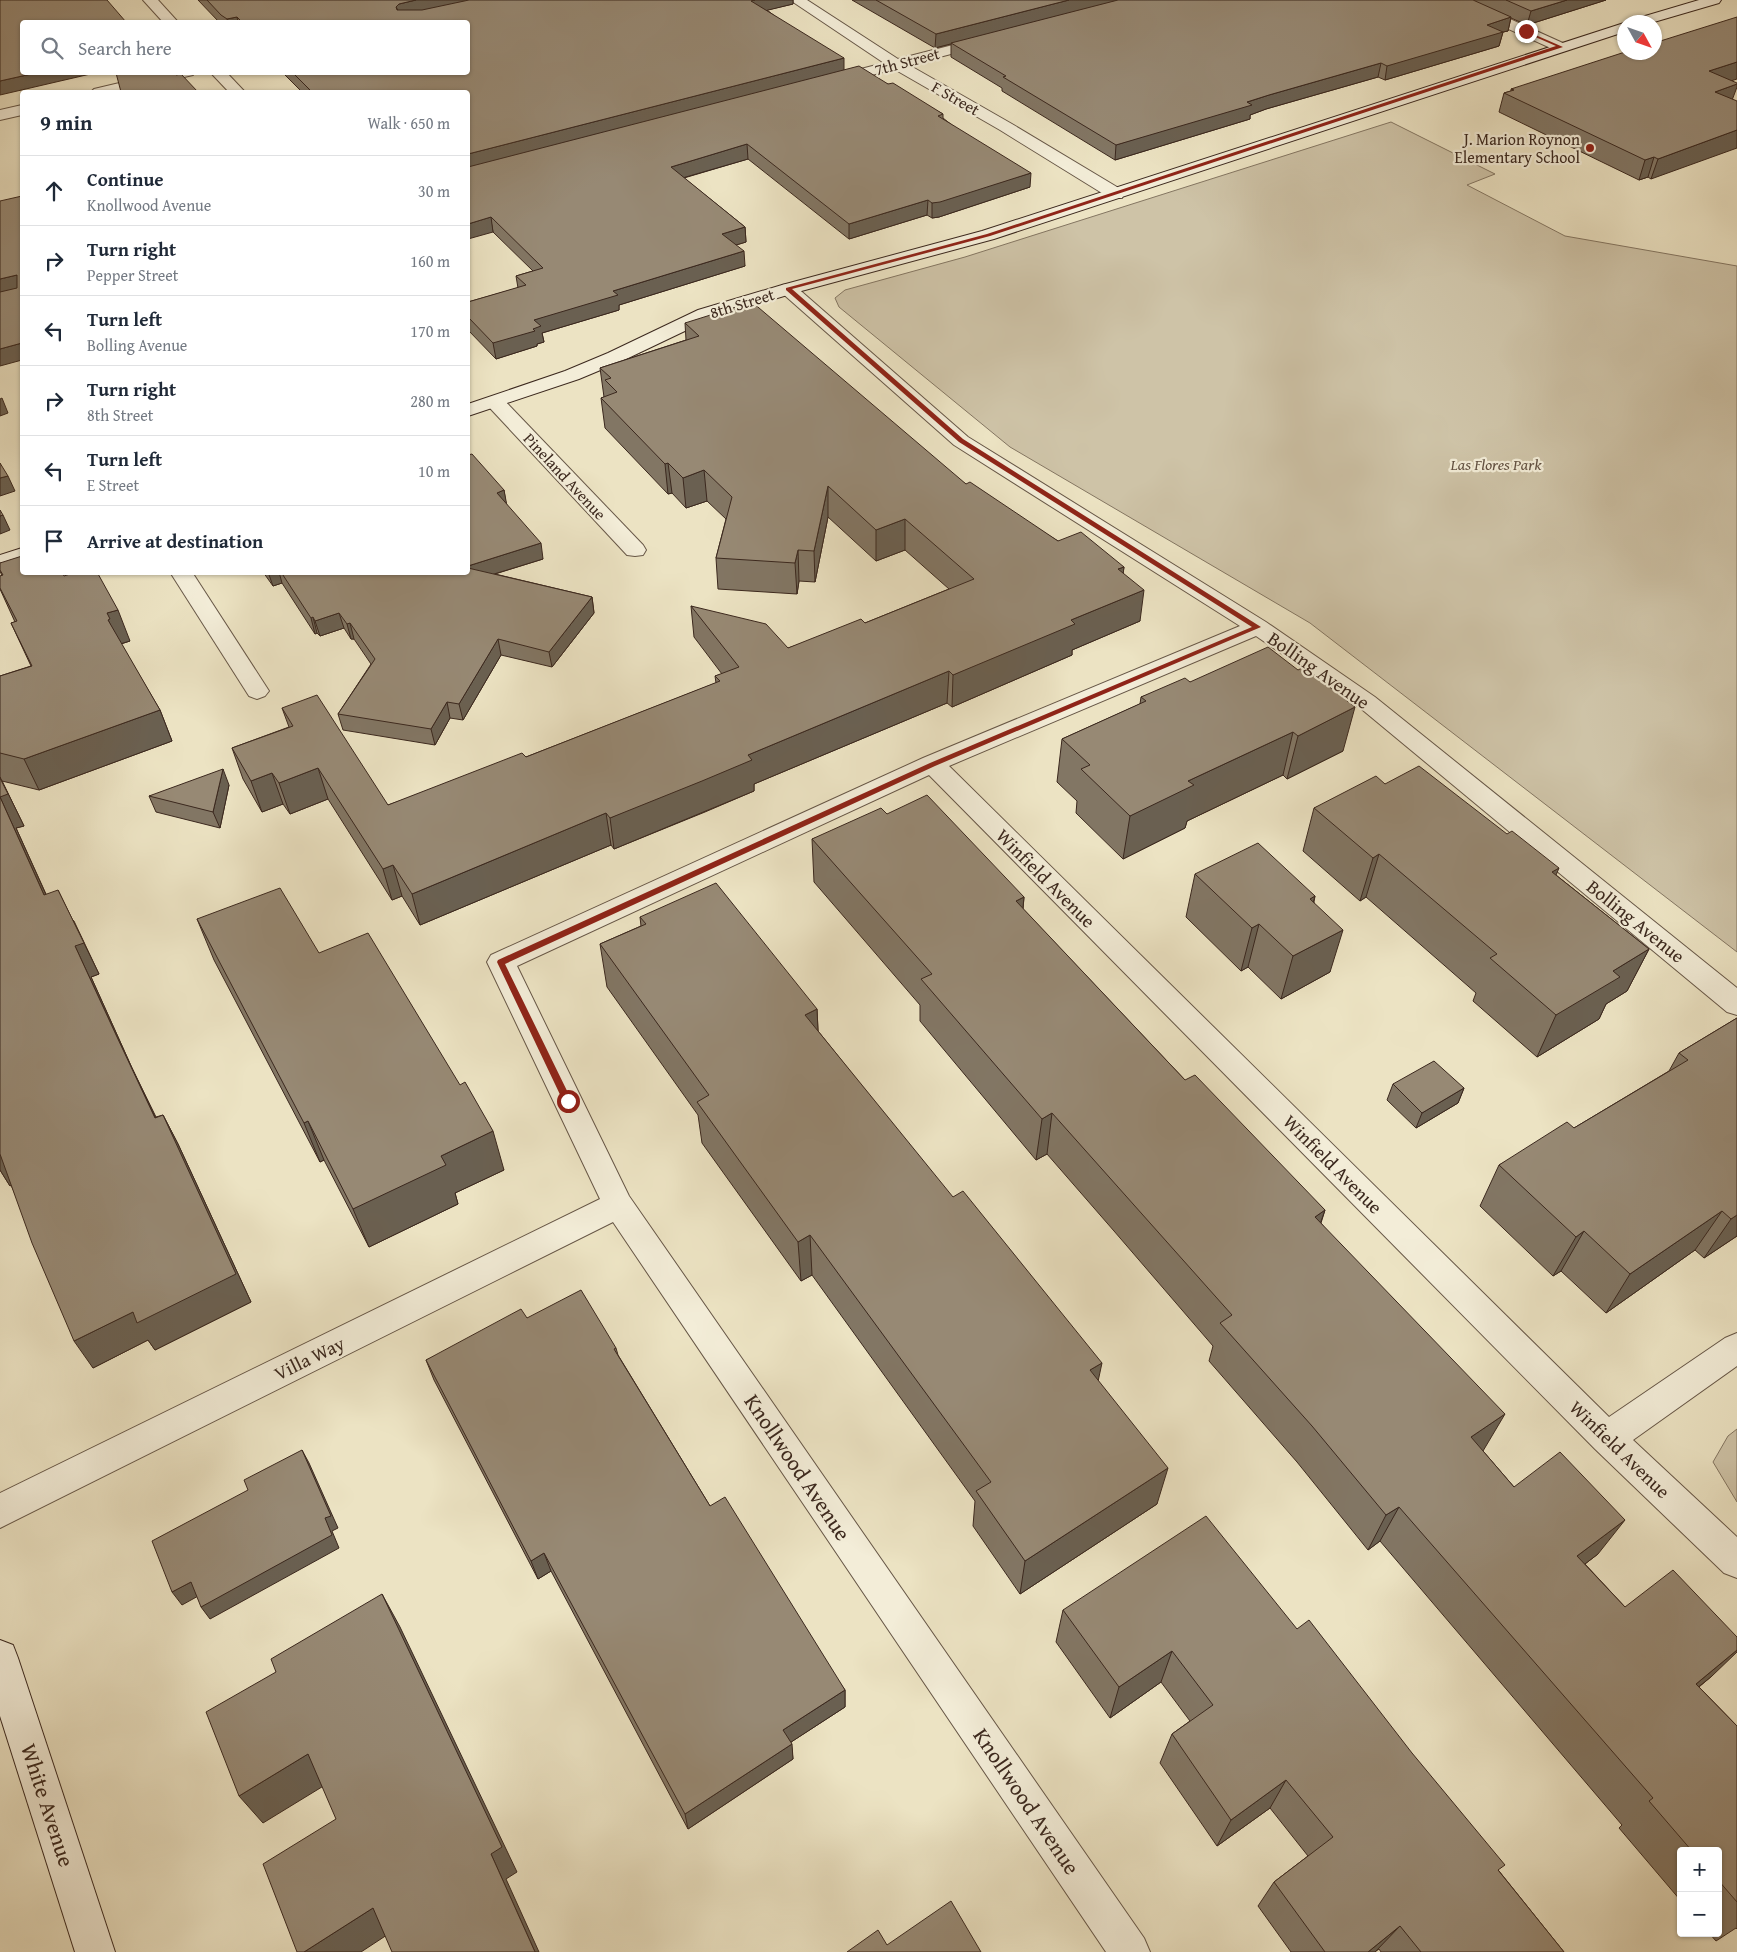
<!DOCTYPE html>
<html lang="en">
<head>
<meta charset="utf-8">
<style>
  body { margin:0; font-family:"Gentium Book Plus",serif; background:#f2f2f3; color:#1f2937 }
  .controls { position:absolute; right:15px; bottom:15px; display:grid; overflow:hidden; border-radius:5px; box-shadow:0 1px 4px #0004 }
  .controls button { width:45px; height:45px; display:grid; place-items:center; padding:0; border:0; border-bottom:1px solid #e0e1e3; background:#fff; color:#1f2937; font:25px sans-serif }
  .compass { position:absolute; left:1617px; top:15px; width:45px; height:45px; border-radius:50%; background:#fff; box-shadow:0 1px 4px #0004; rotate:130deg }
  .stop { position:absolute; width:15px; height:15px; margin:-11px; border:4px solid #8f2418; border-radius:50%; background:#fff }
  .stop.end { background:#8f2418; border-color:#fff; box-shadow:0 1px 5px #0008 }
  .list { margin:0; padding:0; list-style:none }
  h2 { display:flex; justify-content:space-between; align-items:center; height:65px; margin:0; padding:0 20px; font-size:21px }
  h2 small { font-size:16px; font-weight:400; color:#747a83 }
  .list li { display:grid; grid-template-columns:32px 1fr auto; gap:15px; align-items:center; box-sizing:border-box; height:70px; padding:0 20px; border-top:1px solid #e0e1e3 }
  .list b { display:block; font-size:19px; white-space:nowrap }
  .list p { margin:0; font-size:16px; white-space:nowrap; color:#747a83 }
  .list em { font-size:16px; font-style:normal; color:#747a83 }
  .icon { flex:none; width:28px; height:28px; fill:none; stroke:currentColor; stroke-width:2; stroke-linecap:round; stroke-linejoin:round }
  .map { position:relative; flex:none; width:1737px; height:1952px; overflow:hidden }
  .search { position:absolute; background:#fff; box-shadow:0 1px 4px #0004; left:20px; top:20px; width:450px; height:55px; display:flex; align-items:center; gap:12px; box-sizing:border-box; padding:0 18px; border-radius:5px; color:#747a83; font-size:19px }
  .panel { position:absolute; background:#fff; box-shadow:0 1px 4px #0004; left:20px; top:90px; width:450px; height:485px; border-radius:5px }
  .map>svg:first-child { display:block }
  .green { fill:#cec3a7; stroke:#847662 }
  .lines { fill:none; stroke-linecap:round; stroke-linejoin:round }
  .street-casing { stroke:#675747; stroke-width:2 }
  .secondary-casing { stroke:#3b281e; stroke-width:2 }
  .street { fill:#f3edd8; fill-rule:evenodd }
  .secondary { fill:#f3edd8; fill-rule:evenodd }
  .wall { fill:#827664; stroke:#3b281e }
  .shaded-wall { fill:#6a6051; stroke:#3b281e }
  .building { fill:#978974; stroke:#3b281e }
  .route { fill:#8f2418 }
  .poi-dot { fill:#8f2418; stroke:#f3edd8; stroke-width:2 }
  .labels { text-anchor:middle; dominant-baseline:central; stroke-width:4.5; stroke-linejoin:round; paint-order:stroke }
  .far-street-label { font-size:16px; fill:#3b281e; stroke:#f3edd8 }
  .far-poi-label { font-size:16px; fill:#3b281e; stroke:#f3edd8; text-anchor:end }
  .far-park-label { font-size:16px; font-style:italic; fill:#604f40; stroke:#f3edd8 }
  .street-label { font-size:19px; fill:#3b281e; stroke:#f3edd8 }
  .near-street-label { font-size:22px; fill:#3b281e; stroke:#f3edd8 }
</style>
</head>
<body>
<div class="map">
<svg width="1737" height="1952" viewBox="0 0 1737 1952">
  <rect width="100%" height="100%" fill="#ece3c3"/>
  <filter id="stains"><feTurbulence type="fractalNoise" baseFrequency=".004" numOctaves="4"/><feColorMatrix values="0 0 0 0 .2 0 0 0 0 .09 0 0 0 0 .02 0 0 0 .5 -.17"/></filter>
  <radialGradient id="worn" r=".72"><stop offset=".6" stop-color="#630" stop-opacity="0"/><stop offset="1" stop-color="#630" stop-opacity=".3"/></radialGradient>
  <g class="green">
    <polygon points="1391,122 1495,174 1467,185 1565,236 1737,266 1737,952 1310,623 1010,447 839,307 835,298 845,290 965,257"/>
    <polygon points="1737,1429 1737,1502 1713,1462 1728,1436"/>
  </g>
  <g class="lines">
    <g class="street-casing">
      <g id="street">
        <polygon points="143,0 158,0 178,22 163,22"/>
        <polygon points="790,0 807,0 898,59 988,36 993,37 995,40 993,43 909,65 1012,124 1122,190 1124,194 1122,198 1110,198 1000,130 894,69 831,86 826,84 823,81 826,78 884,63"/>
        <polygon points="1449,0 1468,0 1565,44 1567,47 1565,50 1555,50 1451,3"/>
        <polygon points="166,72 195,72 193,75 117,92 91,92 94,89"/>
        <polygon points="210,72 226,72 245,92 229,92"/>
        <polygon points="22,105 22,115 0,120 0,110"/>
        <polygon points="788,284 794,285 968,437 1266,622 1375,697 1737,988 1737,1015 1727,1012 1359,707 1256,636 949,766 1609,1417 1725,1338 1737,1333 1737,1366 1633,1440 1737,1537 1737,1578 1724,1573 1595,1449 929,775 517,966 629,1196 1144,1938 1150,1952 1106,1952 613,1222 0,1528 0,1493 600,1199 487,962 491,955 923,758 1240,626 954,445 782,293 779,289 782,285"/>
        <polygon points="495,396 502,398 643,545 646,550 643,555 635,556 627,555 488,406 485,402 488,398"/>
        <polygon points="170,572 192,572 269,691 265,696 257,699 249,696"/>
      </g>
    </g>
    <g class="secondary-casing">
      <g id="secondary">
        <polygon points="1699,0 1721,0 1719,3 1654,22 1633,22 1635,19"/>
        <polygon points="1624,23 1624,32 994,239 794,293 712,318 622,361 579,379 468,416 468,404 565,371 608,353 698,310 782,285 982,231"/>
        <polygon points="22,548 22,562 0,569 0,555"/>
        <polygon points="0,1640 13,1645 18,1658 115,1952 75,1952 0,1716"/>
      </g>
    </g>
    <use href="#street" class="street"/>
    <use href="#secondary" class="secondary"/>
  </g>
  <g class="wall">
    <polygon points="198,0 793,0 793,4 767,10 844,70 888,84 943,114 943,118 1030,187 939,217 932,218 927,215 849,239 748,159 684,178 745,227 746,242 736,245 745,266 619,305 619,310 542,333 544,342 537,344 537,346 496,359 468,330 468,302 518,288 516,276 533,271 493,232 468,92 302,92 282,72 468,72 468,22 219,22"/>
    <polygon points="852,0 1606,0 1527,25 1511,18 1508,31 1503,32 1499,46 1385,80 1378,77 1266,109 1250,115 1250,119 1115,160 1002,91 1002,88 951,57 951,44 935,48"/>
    <polygon points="1732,81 1651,179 1648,177 1639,180 1499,112 1504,93 1511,91 1511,89"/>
    <polygon points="685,323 966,484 1058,541 1124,567 1123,573 1140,621 1072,650 1072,655 952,707 947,703 754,784 754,791 705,812 614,849 611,845 420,925 402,896 392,900 328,799 290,814 283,804 262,812 243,779 232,748 289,727 282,708 388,805 526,757 716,683 715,676 722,674 694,637 691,606 788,648 865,623 949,589 905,550 876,561 828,517 815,582 799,581 797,594 718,589 716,558 726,519 707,501 686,508 672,493 668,494 605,428 601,398 604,397 600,368 686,340"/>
    <polygon points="504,490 506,504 543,559 495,574 592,597 594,613 552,667 501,655 463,720 450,718 435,745 343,730 338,714 371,664 354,639 351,639 344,628 320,636 317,633 315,634 282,583 273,586 263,572 468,572"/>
    <polygon points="0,563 64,576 130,641 121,644 160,710 172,741 39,790 2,781 24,826 16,828 46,894 74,921 99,974 91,977 132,1068 156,1117 163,1115 178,1144 251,1302 155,1350 148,1340 93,1368 11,1185 10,1186 0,1170 0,676 31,666 11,623 15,622 0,589 0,576 2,576 0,571"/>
    <polygon points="1190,682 1343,751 1287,779 1283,775 1187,821 1185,828 1123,859 1076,813 1077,801 1057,782 1062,739 1140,704 1141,697"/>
    <polygon points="1385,784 1556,875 1649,949 1627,991 1606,1004 1599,1019 1537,1057 1473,1001 1476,993 1366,897 1360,901 1303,851 1314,808"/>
    <polygon points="229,785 220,828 156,812 149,796"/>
    <polygon points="887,814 1024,897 1023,909 1185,1080 1325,1210 1321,1223 1483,1451 1514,1487 1598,1554 1585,1564 1625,1607 1712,1676 1699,1687 1737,1726 1737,1929 1736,1928 1716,1941 1709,1933 1718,1933 1718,1851 1681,1851 1681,1901 1619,1828 1622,1825 1380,1541 1368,1550 1297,1462 1209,1361 1213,1346 1114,1231 1047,1154 1036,1160 920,1021 920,1005 814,882 812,839"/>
    <polygon points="1195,874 1315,896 1314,902 1330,972 1281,999 1248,967 1241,971 1186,917"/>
    <polygon points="640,917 817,1009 818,1031 1098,1381 1157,1504 1020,1594 973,1526 975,1501 812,1275 801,1281 702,1143 698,1115 607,987 600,944 641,926"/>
    <polygon points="197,919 319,953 504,1170 455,1193 458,1204 369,1247 324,1160 320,1162 214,960"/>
    <polygon points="1737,1018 1737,1236 1704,1258 1695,1250 1606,1313 1561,1271 1553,1276 1480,1206 1499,1165 1574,1128 1669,1071 1679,1053"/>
    <polygon points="1393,1084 1464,1088 1458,1103 1416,1128 1387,1100"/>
    <polygon points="527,1318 616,1348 618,1355 710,1506 845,1690 845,1707 791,1742 793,1759 688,1829 551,1571 538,1579 434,1380 426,1360"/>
    <polygon points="1063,1610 1297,1629 1499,1871 1564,1952 1381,1952 1379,1949 1375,1952 1291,1952 1258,1906 1274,1882 1308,1856 1270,1808 1217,1846 1160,1763 1172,1734 1190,1721 1161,1682 1110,1718 1056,1642"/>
  </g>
  <g class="shaded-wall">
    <polygon points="416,0 478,0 402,17 396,7 399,4"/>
    <polygon points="755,0 793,0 793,4 752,14 751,1"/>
    <polygon points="1069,0 1120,0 935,48 936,34"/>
    <polygon points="1567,0 1606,0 1527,25 1531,11"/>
    <polygon points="237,17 238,22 228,22 227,19"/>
    <polygon points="1511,17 1508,31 1503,32 1499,46 1385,80 1387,66 1487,25"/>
    <polygon points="844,58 844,71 468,170 468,154"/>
    <polygon points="1737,62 1737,79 1703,90 1709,71"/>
    <polygon points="1381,63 1378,77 1266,109 1250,115 1250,119 1115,160 1116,145 1269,95"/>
    <polygon points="40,72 99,72 0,95 0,81"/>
    <polygon points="1737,84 1737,87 1731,103 1715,92"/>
    <polygon points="1737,130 1737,148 1651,179 1658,159"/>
    <polygon points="747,144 748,159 672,181 671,167"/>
    <polygon points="1654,157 1648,177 1639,180 1645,160"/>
    <polygon points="1031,173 1030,187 939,217 932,218 932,203"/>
    <polygon points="928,200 927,215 849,239 849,224"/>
    <polygon points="491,217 493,232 468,239 468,224"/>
    <polygon points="745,227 746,242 723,249 722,234"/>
    <polygon points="744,251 745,266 619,305 619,310 542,333 544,342 537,344 537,346 496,359 493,343 534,320 613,291"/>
    <polygon points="17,275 22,289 0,297 0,279"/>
    <polygon points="22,343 22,360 0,366 0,349"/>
    <polygon points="2,398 8,413 0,416 0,399"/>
    <polygon points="668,463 672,493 668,494 665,464"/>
    <polygon points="704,470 707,501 686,508 683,478"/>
    <polygon points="8,476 15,491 0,496 0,478"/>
    <polygon points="828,486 828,517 815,582 814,551"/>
    <polygon points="504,490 507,506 497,493"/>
    <polygon points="3,515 10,530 0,534 0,516"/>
    <polygon points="905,519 905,550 876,561 876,530"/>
    <polygon points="541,543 543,559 468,582 468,566"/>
    <polygon points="798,550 799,581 797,594 795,563"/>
    <polygon points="1124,567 1120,598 1118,569"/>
    <polygon points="268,572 279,572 282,583 273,586"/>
    <polygon points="1144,590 1140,621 1072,650 1072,655 952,707 953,675 1071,620"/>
    <polygon points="592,597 594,613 552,667 549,652"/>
    <polygon points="118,610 130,641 120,644 108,620 107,613"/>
    <polygon points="339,613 344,628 320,636 315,621"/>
    <polygon points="313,617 317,633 315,634 311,618"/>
    <polygon points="350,623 354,639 351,639 347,624"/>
    <polygon points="498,639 501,655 463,720 459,704"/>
    <polygon points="949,671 947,703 754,784 754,791 614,849 610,818 748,755"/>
    <polygon points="447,702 450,718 435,745 431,729"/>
    <polygon points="1355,707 1343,751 1287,779 1298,736"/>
    <polygon points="160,710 172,741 39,790 24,759"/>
    <polygon points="1293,732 1283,775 1187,821 1185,828 1123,859 1130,816 1188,781"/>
    <polygon points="318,768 328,799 290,814 279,783"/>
    <polygon points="223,769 229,785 220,828 213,812"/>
    <polygon points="272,773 283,804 262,812 251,781"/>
    <polygon points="0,777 24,826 16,828 60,926 44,895 0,797"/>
    <polygon points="606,813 611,845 420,925 412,894"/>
    <polygon points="1379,854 1366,897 1360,901 1373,858"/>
    <polygon points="393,865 402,896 392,900 383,869"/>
    <polygon points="1559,868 1541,911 1552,872"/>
    <polygon points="58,890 99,974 91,977 132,1068 170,1148 155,1118 117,1037 75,946"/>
    <polygon points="1315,896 1303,938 1310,899"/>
    <polygon points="1024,897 1020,939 1016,901"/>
    <polygon points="1259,924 1248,967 1241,971 1252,928"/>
    <polygon points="1343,930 1330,972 1281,999 1293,956"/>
    <polygon points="1649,949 1627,991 1606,1004 1599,1019 1537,1057 1556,1015 1613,971"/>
    <polygon points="817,1009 819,1051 805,1015"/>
    <polygon points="1464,1088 1458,1103 1416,1128 1422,1113"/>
    <polygon points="1052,1113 1047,1154 1036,1160 1042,1119"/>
    <polygon points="163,1115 178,1144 251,1302 155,1350 148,1340 93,1368 74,1341 133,1312"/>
    <polygon points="308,1121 324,1160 320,1162 304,1123"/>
    <polygon points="493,1131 504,1170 455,1193 458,1204 369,1247 353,1209 441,1156"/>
    <polygon points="0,1154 18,1182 10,1186 0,1170"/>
    <polygon points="1325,1210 1311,1250 1315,1217"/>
    <polygon points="1722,1211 1695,1250 1606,1313 1630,1274"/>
    <polygon points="1737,1215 1737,1236 1704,1258 1731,1219"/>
    <polygon points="1584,1231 1561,1271 1553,1276 1576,1237"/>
    <polygon points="810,1235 812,1275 801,1281 798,1242"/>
    <polygon points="1102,1363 1094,1400 1090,1370"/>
    <polygon points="1505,1414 1483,1451 1450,1473 1471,1437"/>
    <polygon points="302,1450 309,1463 338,1528 332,1531 339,1548 210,1619 201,1607 325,1518"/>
    <polygon points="1168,1468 1157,1504 1020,1594 1025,1561"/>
    <polygon points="1399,1507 1380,1541 1368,1550 1386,1515"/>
    <polygon points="1625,1520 1598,1554 1552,1589 1577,1556"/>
    <polygon points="544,1553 551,1571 538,1579 531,1561"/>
    <polygon points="191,1582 200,1595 182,1605 172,1592"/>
    <polygon points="382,1594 400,1627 517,1872 506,1879 539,1952 535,1952 491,1854"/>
    <polygon points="1737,1650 1737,1652 1712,1676 1665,1714 1696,1684"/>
    <polygon points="1172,1651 1161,1682 1110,1718 1119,1687"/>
    <polygon points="845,1690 845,1707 785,1746 783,1730"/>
    <polygon points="792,1744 793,1759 688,1829 685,1814"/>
    <polygon points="308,1754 330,1782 263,1823 239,1796"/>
    <polygon points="1286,1780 1270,1808 1217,1846 1231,1820"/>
    <polygon points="373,1908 393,1931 361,1952 304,1952"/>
    <polygon points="1400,1926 1375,1952 1368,1952"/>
  </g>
  <g class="building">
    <polygon points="0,0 107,0 126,22 22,22 22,72 40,72 0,81"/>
    <polygon points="207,0 416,0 399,4 396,7 397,10 422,10 469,0 755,0 751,1 844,58 468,154 468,92 308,92 306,91 310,90 292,72 468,72 468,22 242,22 237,17 227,19 221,15"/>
    <polygon points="876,0 1069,0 936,34"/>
    <polygon points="1118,0 1473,0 1511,17 1487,25 1503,32 1387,66 1381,63 1269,95 1247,102 1252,105 1116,145 1003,77 1006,76 951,43"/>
    <polygon points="1506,0 1567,0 1531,11"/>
    <polygon points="1737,17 1737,62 1709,71 1737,83 1737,84 1715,92 1737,101 1737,130 1658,159 1654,157 1645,160 1504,93 1514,90 1511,89 1625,52 1654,52 1654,43"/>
    <polygon points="859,66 888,84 893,83 943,114 938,116 1031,173 940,202 932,203 928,200 849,224 747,144 671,167 745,227 722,234 744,251 613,291 618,295 534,320 541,326 533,329 535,331 493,343 468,317 468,302 526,285 516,276 543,268 491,217 468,224 468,167"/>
    <polygon points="120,72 174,72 176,75 181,74 198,92 121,92 116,73"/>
    <polygon points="22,196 22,343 0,349 0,292 17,288 17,275 0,279 0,201"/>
    <polygon points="752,302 966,484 970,482 1058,541 1081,532 1124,567 1118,569 1144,590 1071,620 1075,624 953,675 949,671 748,755 752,760 702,781 610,818 606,813 412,894 393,865 383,869 318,768 279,783 272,773 251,781 232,748 293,726 282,708 317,695 388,805 522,753 526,757 720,681 715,676 739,667 691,606 766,624 788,648 861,619 865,623 974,579 905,519 876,530 828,486 814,551 798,550 795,563 716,558 732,497 704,470 683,478 668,463 665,464 601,398 617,392 605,380 611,378 600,368 699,336 685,323"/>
    <polygon points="472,454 504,490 497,493 541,543 468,566 468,455"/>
    <polygon points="0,463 8,476 0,478"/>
    <polygon points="0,510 3,515 0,516"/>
    <polygon points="22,556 22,572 62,572 64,576 76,572 97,572 118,610 107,613 110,619 108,620 160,710 24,759 0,753 0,676 32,666 11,623 17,621 0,588 0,576 3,575 0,570 0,563"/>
    <polygon points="468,568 592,597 549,652 498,639 459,704 447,702 431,729 338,714 375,659 350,623 347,624 339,613 315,621 313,617 311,618 281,572 468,572"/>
    <polygon points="1268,647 1298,670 1304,667 1355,707 1298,736 1293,732 1188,781 1194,785 1130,816 1081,769 1090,765 1062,739 1146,701 1141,697 1185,678 1190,682"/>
    <polygon points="1419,766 1507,834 1512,831 1559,868 1552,872 1649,949 1613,971 1620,977 1556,1015 1490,958 1497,954 1379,854 1373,858 1314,808 1376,776 1385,784"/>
    <polygon points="223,769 213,812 149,796"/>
    <polygon points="0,778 8,794 0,797 44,895 58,890 84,943 75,946 117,1037 155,1118 163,1115 236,1274 137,1323 133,1312 74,1341 32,1243 0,1154"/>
    <polygon points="927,795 1024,897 1016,901 1185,1080 1195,1075 1325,1210 1315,1217 1505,1414 1471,1437 1514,1487 1560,1452 1625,1520 1577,1556 1625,1607 1673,1570 1737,1637 1737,1650 1696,1684 1737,1726 1737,1902 1718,1880 1718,1851 1692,1851 1649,1801 1653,1798 1399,1507 1386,1515 1312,1426 1220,1323 1232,1315 1052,1113 1042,1119 921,979 932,974 812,839 881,808 887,814"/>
    <polygon points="1258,843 1315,896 1310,899 1343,930 1293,956 1259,924 1252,928 1195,874"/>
    <polygon points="716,883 817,1009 805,1015 953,1197 963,1191 1102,1363 1090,1370 1168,1468 1025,1561 976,1491 991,1482 810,1235 798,1242 697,1102 709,1095 600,944 646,924 640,917"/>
    <polygon points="280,888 319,953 368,933 460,1085 465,1082 493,1131 441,1156 446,1165 353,1209 308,1121 304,1123 197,919"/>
    <polygon points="1737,1018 1737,1215 1731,1219 1722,1211 1630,1274 1584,1231 1576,1237 1499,1165 1567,1122 1574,1128 1688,1060 1679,1053"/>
    <polygon points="1434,1061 1464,1088 1422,1113 1393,1084"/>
    <polygon points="581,1290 616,1348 614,1349 710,1506 725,1497 845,1690 783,1730 792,1744 685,1814 544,1553 531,1561 426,1360 521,1309 527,1318"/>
    <polygon points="302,1450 331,1516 325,1518 332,1535 201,1607 191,1582 172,1592 152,1541 248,1490 244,1480"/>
    <polygon points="1206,1516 1297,1629 1309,1620 1412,1753 1505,1865 1498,1870 1564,1952 1421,1952 1400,1926 1368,1952 1325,1952 1274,1882 1333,1837 1286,1780 1231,1820 1172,1734 1213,1705 1172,1651 1119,1687 1063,1610"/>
    <polygon points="382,1594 502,1847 491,1854 535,1952 392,1952 373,1908 304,1952 297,1952 263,1864 336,1819 308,1754 239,1796 206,1712 276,1672 271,1659"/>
    <polygon points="951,1901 981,1952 847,1952 878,1930 887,1945"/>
  </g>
  <polygon class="route" points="1524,30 1563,47 990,236 792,289 963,439 1261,627 935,766 505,964 572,1101 571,1103 564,1103 497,962 498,960 930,763 1252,627 959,442 786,290 786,288 987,234 1556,46 1524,32"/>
  <circle class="poi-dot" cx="1590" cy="148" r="5"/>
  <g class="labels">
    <g class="far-street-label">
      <text transform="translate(907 61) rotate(-15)">7th Street</text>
      <text transform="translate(956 98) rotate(30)">F Street</text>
      <text transform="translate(742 303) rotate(-17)">8th Street</text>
      <text transform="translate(565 476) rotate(47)">Pineland Avenue</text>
    </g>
    <g class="far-poi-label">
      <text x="1580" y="139">J. Marion Roynon<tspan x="1580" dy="18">Elementary School</tspan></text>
    </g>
    <g class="far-park-label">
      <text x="1496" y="464">Las Flores Park</text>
    </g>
    <g class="street-label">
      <text transform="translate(1319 670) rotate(35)">Bolling Avenue</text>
      <text transform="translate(1046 878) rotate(45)">Winfield Avenue</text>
      <text transform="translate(1636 921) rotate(39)">Bolling Avenue</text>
      <text transform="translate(1333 1164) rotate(45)">Winfield Avenue</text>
      <text transform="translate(309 1358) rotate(-26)">Villa Way</text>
      <text transform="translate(1620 1449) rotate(44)">Winfield Avenue</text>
    </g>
    <g class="near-street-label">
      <text transform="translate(798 1467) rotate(56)">Knollwood Avenue</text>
      <text transform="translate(1027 1801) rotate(56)">Knollwood Avenue</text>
      <text transform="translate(48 1805) rotate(72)">White Avenue</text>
    </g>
  </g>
  <rect width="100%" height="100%" filter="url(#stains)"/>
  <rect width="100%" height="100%" fill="url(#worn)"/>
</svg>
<div class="controls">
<button>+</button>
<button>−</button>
</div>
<svg class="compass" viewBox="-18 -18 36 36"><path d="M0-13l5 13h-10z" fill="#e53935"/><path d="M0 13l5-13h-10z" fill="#747a83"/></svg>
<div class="stop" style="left:568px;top:1101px"></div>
<div class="stop end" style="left:1526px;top:31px"></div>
<div class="search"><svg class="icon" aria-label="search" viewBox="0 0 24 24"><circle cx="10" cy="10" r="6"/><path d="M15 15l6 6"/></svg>Search here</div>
<section class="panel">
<h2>9 min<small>Walk · 650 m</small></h2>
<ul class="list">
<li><svg class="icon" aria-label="ahead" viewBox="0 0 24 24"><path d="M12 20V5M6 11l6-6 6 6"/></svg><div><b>Continue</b><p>Knollwood Avenue</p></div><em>30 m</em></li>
<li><svg class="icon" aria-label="right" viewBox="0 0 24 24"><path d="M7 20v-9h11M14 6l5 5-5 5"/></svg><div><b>Turn right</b><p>Pepper Street</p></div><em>160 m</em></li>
<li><svg class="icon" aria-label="left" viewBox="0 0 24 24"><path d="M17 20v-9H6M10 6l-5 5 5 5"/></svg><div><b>Turn left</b><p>Bolling Avenue</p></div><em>170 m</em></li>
<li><svg class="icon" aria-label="right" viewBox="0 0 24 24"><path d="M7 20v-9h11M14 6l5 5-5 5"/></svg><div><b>Turn right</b><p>8th Street</p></div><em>280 m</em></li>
<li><svg class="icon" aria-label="left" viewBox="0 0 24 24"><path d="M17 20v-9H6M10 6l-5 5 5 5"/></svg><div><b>Turn left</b><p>E Street</p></div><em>10 m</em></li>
<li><svg class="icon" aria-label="arrive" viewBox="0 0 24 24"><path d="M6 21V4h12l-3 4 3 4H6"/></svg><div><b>Arrive at destination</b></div></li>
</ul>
</section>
</div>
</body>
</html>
